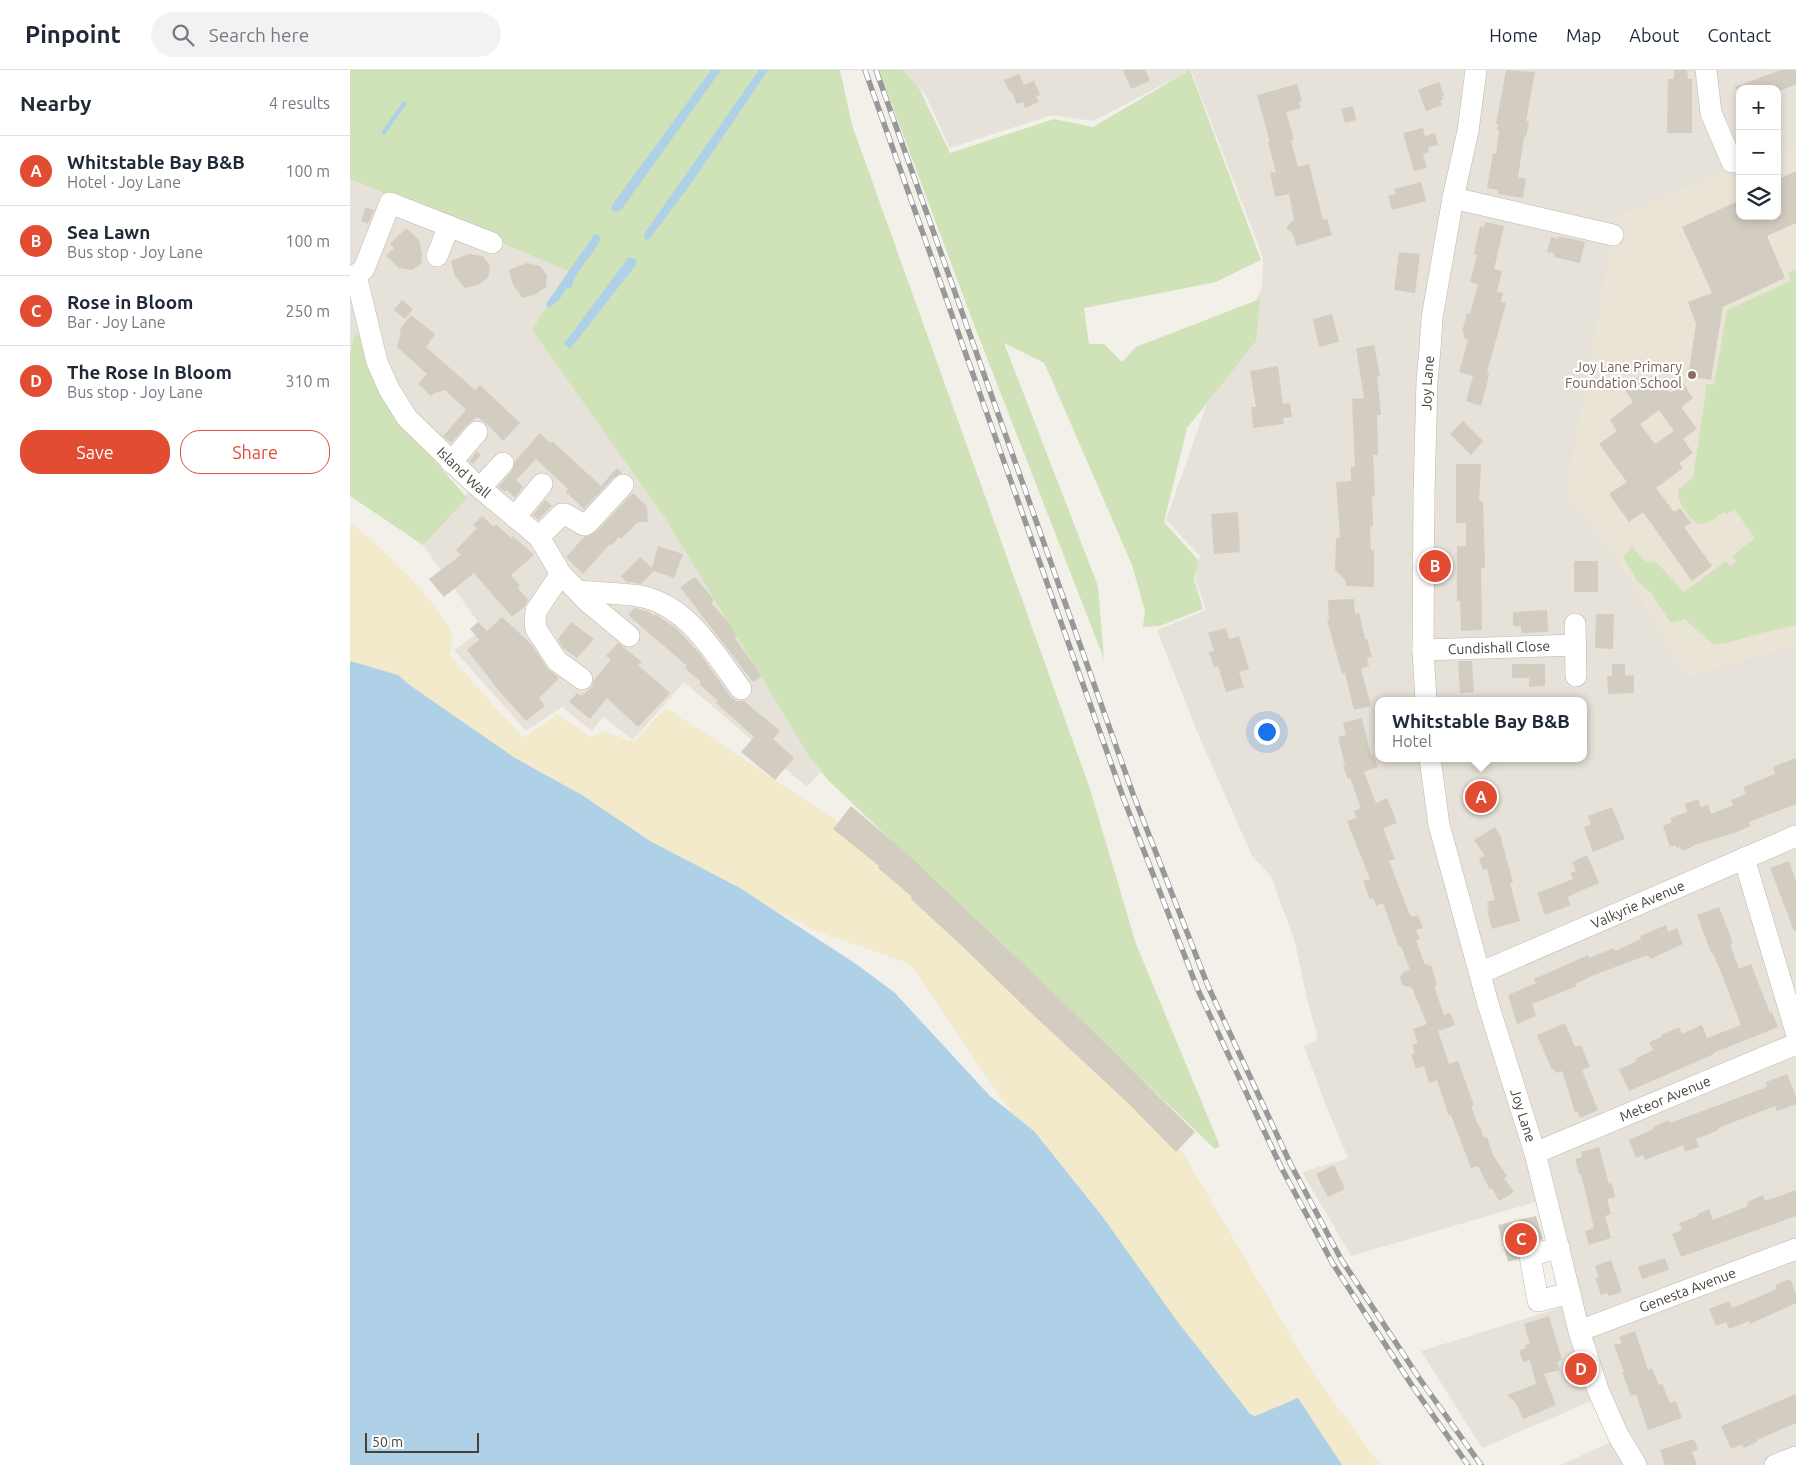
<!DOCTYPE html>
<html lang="en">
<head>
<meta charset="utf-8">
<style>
  body { margin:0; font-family:Ubuntu,sans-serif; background:#f2f2f3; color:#1f2937 }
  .controls { position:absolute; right:15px; top:15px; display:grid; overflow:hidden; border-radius:10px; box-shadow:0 2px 8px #0003 }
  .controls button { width:45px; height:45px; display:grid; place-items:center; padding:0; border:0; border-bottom:1px solid #e0e1e3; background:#fff; color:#1f2937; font:25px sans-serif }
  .scale { position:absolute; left:15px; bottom:12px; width:114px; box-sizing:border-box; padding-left:5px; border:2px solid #464139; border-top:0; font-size:14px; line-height:18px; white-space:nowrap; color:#464139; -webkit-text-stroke:4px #fff; paint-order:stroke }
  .you { position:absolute; left:916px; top:661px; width:18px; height:18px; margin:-12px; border:4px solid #fff; border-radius:50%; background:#1a73e8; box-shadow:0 0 0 8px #1a73e833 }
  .badge { display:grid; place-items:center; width:32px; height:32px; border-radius:50%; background:#e14c33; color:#fff; font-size:16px; font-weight:700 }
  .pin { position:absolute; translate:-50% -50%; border:2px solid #fff; box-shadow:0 1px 5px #0006 }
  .popup { position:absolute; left:1025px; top:627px; width:212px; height:65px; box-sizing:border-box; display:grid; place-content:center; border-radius:10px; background:#fff; filter:drop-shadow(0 1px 4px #0005); font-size:16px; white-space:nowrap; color:#747a83 }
  .popup b { font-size:19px; color:#1f2937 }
  .popup::after { content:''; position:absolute; left:50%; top:100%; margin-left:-10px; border:10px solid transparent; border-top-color:#fff }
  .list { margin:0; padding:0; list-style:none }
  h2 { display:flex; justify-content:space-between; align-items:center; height:65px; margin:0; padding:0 20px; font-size:21px }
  h2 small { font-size:16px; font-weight:400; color:#747a83 }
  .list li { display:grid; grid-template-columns:32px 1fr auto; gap:15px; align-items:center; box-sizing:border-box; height:70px; padding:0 20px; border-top:1px solid #e0e1e3 }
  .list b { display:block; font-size:19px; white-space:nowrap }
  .list p { margin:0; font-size:16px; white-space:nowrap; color:#747a83 }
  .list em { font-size:16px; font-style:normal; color:#747a83 }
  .actions { display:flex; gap:10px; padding:15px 20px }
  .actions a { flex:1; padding:11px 0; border:1px solid #e14c33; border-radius:20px; text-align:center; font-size:18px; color:#e14c33 }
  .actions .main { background:#e14c33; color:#fff }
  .icon { flex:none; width:28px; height:28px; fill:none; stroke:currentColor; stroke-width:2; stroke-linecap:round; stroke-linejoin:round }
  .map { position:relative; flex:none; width:1446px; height:1395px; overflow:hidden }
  header { display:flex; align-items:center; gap:30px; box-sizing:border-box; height:70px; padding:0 25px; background:#fff; border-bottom:1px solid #e0e1e3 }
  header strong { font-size:24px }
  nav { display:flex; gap:28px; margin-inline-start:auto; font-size:18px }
  .search { width:350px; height:45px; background:#f2f2f3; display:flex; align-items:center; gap:12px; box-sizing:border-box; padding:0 18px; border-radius:28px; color:#747a83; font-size:19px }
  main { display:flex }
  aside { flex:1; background:#fff }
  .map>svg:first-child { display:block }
  .residential { fill:#e6e2d9; fill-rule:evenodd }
  .education { fill:#eae4d6 }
  .green { fill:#cfe2b8 }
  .sand { fill:#f2eacb }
  .water { fill:#aed1e8 }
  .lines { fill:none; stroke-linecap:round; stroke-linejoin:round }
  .stream { stroke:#aed1e8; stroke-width:4.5 }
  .building { fill:#d3ccc1; fill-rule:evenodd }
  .minor-casing { stroke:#beb8ae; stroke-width:22 }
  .minor { stroke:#fff; stroke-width:21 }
  .rail-casing { stroke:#989898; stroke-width:5.5 }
  .rail { stroke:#fff; stroke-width:4; stroke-dasharray:11; stroke-linecap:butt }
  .education-dot { fill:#8d6e63; stroke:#fff; stroke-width:2 }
  .labels { text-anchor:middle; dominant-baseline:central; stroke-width:4.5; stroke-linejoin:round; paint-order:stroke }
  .education-label { font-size:14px; fill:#785e54; stroke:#fff; text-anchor:end }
  .street-label { font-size:14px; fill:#464139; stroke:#fff }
</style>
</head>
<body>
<header>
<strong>Pinpoint</strong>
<div class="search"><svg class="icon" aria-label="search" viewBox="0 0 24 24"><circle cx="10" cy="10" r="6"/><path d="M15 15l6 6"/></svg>Search here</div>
<nav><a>Home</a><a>Map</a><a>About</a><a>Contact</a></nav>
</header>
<main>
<aside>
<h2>Nearby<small>4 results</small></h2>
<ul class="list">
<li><span class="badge">A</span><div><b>Whitstable Bay B&amp;B</b><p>Hotel · Joy Lane</p></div><em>100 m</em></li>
<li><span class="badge">B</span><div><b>Sea Lawn</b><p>Bus stop · Joy Lane</p></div><em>100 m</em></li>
<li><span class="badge">C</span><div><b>Rose in Bloom</b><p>Bar · Joy Lane</p></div><em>250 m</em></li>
<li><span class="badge">D</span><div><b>The Rose In Bloom</b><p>Bus stop · Joy Lane</p></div><em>310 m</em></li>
</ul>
<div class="actions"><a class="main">Save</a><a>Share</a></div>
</aside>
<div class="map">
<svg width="1446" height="1395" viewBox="0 0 1446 1395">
  <rect width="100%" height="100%" fill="#f3f0ea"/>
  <g class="residential">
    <path d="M 550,0 L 1446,0 L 1446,1395 L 1211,1395 L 1278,1364 L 1260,1323 L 1132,1378 L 1071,1281 L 1232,1231 L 1206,1126 L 1001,1186 L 952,1102 L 998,1088 L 976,1036 L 954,976 L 968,969 L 957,929 L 945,872 L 921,806 L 902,786 L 846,659 L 807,560 L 856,540 L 845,508 L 850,486 L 816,450 L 868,302 L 912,218 L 913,187 L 841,0 L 743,51 L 702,45 L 600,78 L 575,24 ZM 1390,19 L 1427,19 L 1427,146 L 1390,146 ZM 1028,631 L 1234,631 L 1234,688 L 1028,688 Z"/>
    <polygon points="0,109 218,201 182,260 315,448 458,685 471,702 457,717 334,612 283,670 253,647 242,661 212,637 176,661 104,580 133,559 73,475 125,414 56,341 3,265 0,282"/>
  </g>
  <polygon class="education" points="1446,72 1446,575 1337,607 1262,481 1215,426 1266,147 1390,95 1390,146 1427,146 1427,79"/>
  <g class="green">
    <polygon points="0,0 490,0 502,55 740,719 786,874 870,1076 865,1079 478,710 458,685 315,448 182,260 218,201 0,109"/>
    <polygon points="529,0 553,0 570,20 600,83 704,49 743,57 840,0 911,190 866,212 734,238 739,274 754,274 772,292 786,277 910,229 906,271 837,358 814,452 849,491 844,509 853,539 810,556 793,557 795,541 782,495 701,308 694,293 654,273 748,516 754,589 623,252"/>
    <path d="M 1446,200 L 1446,555 L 1403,565 L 1377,573 L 1363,574 C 1354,565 1344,559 1335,549 L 1321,553 L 1301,523 L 1288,512 L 1273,487 L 1282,477 L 1295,491 L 1307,493 L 1334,522 L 1376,491 L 1380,496 L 1386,492 L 1382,486 L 1405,468 L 1384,439 L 1376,445 L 1374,442 C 1367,446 1360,453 1352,454 C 1341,454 1326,430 1328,420 L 1343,407 L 1355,329 L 1356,314 L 1364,315 L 1377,240 L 1441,211 L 1438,203 Z"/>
    <polygon points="4,264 16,270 42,341 117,428 73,475 0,426 0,282"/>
  </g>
  <path class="sand" d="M 0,453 C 21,467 101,543 102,567 C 103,573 100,580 100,586 L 173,668 L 207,645 L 241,667 L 254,661 L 283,672 L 316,638 L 483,748 L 559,814 L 633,884 L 833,1083 L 962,1302 L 1030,1395 L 910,1395 L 868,1346 L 560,894 L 466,861 L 331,792 L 0,614 Z"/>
  <g class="water">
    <polygon points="361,0 371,0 271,140 265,142 261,139 263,134"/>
    <polygon points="409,0 418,0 345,108 300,168 295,170 294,164"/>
    <path d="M 247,164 L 251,168 C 245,184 222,204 222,218 L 217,218 L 209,230 L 199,238 L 196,234 L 244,165 Z"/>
    <polygon points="279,187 287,190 285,196 220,279 214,274"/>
    <polygon points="0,591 48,605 61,616 165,688 232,725 300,771 390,818 506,894 545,923 640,1026 684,1061 752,1146 827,1251 900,1344 905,1346 948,1328 992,1395 0,1395"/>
  </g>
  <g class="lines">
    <polyline class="stream" points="34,62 54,34"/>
  </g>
  <g class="building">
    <polygon points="773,0 795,0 800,11 781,19"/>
    <polygon points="1156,0 1185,2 1176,51 1179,51 1176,67 1174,67 1168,107 1176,109 1173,128 1148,124 1148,120 1137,118 1143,83 1146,84 1149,61 1147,60 1148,54 1146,54"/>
    <polygon points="1324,0 1337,0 1338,9 1342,9 1342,63 1317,63 1318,9 1324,9"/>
    <polygon points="1431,0 1446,0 1446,14 1430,21 1429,19 1385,19 1385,17"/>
    <polygon points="669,4 674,15 684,11 690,25 686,26 689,32 675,38 673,32 667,34 661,21 659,21 654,10"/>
    <polygon points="1089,12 1094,25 1092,26 1093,30 1090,31 1092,35 1076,41 1068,20"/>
    <polygon points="947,14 952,31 949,32 951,38 936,42 944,69 941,71 948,97 959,94 973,150 977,149 982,165 947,176 942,163 936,158 944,149 939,124 925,127 920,103 926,102 918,72 920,72 907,25"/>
    <polygon points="1003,36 1006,50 995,53 991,39"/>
    <polygon points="1073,58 1075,66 1085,63 1088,75 1078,77 1079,82 1073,84 1077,98 1064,101 1053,63"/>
    <polygon points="1446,101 1446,153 1417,166 1435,208 1373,237 1361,310 1338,306 1346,254 1338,232 1362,223 1332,157 1390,130 1390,146 1427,146 1427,110"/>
    <polygon points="1071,112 1076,131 1042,140 1038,126 1046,124 1044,119"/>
    <polygon points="16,137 24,140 18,154 11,151"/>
    <polygon points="1135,152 1154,156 1144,199 1152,201 1147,222 1153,223 1151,232 1156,233 1143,281 1137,302 1139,303 1137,314 1131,336 1116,331 1123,306 1109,302 1118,270 1113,268 1115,263 1112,262 1117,243 1120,244 1128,214 1120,212 1127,185 1124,184 1130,156 1134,157"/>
    <polygon points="56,158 69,170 72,185 71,194 62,200 49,198 36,186 44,178 40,174"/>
    <polygon points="1209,166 1235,172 1230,193 1204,187 1204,183 1197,182 1201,167 1208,169"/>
    <polygon points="1049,182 1070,184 1065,223 1044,220"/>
    <polygon points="119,184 133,186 140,196 138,208 128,215 115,218 105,206 101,191"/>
    <polygon points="177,193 190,196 197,205 196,217 186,224 173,228 163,215 159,200"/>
    <polygon points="52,230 63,239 55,249 44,240"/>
    <polygon points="982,244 989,272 969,277 963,249"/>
    <polygon points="61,245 85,264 76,277 125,320 130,315 170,353 153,371 136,353 127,347 118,354 101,373 93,366 116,340 95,320 84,323 81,326 68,314 77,304 47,277 51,262 49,260"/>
    <polygon points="1024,275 1030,306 1027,307 1031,345 1027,345 1028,385 1023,385 1025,425 1022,426 1023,456 1020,456 1021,480 1024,480 1024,517 996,516 996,511 985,500 986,468 990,468 986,412 1001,411 1001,397 1005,397 1002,329 1014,328 1006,278"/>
    <polygon points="928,296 933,334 940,333 942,347 933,348 934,354 903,358 901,337 906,337 900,301"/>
    <path d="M 1287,307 L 1297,320 L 1310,310 L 1320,323 L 1333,313 L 1343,328 L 1331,337 L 1347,359 L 1333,369 L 1343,383 L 1329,393 L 1333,398 L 1306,418 L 1324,442 L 1330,438 L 1341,453 L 1334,457 L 1362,496 L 1342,511 L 1293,442 L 1279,452 L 1259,424 L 1277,412 L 1249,374 L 1267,361 L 1260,350 L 1283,332 L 1273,317 ZM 1309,340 L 1324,361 L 1305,374 L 1290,354 Z"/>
    <polygon points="1113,351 1133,371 1121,385 1100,364"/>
    <polygon points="190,363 200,373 202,371 251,416 267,398 272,403 264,407 234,439 216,422 218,419 186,389 166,410 173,417 165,428 157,420 155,422 148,417 162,401 165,391"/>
    <polygon points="127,381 131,385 123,394 119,391"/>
    <polygon points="1106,394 1131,394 1129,431 1133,431 1135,498 1131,498 1132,560 1111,561 1110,531 1107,531 1107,476 1116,476 1116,453 1106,453"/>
    <polygon points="283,423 297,436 298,452 288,452 271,469 269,467 262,475 260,474 233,504 216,487 234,467 247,461"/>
    <polygon points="195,430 202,436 188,450 183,445"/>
    <polygon points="888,442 890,482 864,484 861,444"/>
    <polygon points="132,446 144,457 146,454 161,468 163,466 184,485 161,505 170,516 168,518 178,530 174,537 162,547 124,503 94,527 79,509 111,485 106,480 127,458 123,455"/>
    <polygon points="308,476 333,484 324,508 304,501 291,514 277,512 271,506 290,487 302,498"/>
    <rect x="1224" y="491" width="24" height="31"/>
    <polygon points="345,507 364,530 361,533 380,554 387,566 385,568 411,606 403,612 330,517"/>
    <polygon points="1004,529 1005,544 1009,543 1015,569 1017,569 1022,587 1017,588 1019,596 1011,599 1021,636 1004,640 995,603 992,604 977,550 979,550 978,530"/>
    <polygon points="285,538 299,542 304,546 305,544 327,559 350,584 381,627 386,631 394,631 430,661 423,669 444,688 425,710 391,682 404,667 366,633 368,631 349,614 351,612 335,598 337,596 278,545"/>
    <polygon points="1197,540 1198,562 1171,563 1171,556 1163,556 1163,542"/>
    <polygon points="1246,544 1264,544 1263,579 1245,578"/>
    <polygon points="152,547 182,575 197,598 209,608 189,628 195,636 176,651 142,613 143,613 117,580 129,570 120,559 128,552 137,561"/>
    <polygon points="221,552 244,569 227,588 213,578 208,569"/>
    <polygon points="876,558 879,569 889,566 899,599 889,602 894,617 876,622 868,596 864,598 859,582 864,581 858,563"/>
    <polygon points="268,573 292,592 288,595 320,623 288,657 257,628 240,649 219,632 227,623 231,626 242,617 244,610 261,590 256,586"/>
    <polygon points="1108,591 1122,591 1124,622 1110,623"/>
    <polygon points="1162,594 1195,594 1195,616 1179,617 1179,608 1162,608"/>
    <polygon points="1262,594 1275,594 1275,606 1284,605 1284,623 1258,624 1257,606 1262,606"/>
    <polygon points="1012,648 1021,685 1023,684 1028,697 1014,702 1026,733 1037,728 1047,753 1033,758 1045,789 1039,791 1059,843 1062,847 1068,845 1073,858 1066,860 1070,869 1066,870 1075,895 1078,894 1079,896 1081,895 1087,915 1084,916 1094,945 1100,942 1105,955 1088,961 1099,994 1108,991 1124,1035 1121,1036 1129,1057 1130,1057 1134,1068 1137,1067 1144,1087 1157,1106 1154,1108 1164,1122 1149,1131 1142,1118 1140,1120 1128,1096 1121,1098 1101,1045 1099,1046 1087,1010 1079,1013 1074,996 1066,999 1061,985 1065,983 1062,975 1068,973 1063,959 1077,954 1062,918 1052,915 1050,908 1053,902 1060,900 1051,876 1049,877 1033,833 1026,836 1023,828 1020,830 1013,811 1020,809 997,751 1007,748 1004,741 1011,738 1000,708 998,709 993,696 995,695 988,667 996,665 993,653"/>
    <polygon points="1446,688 1446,734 1399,752 1401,756 1384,763 1344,775 1344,776 1332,781 1330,777 1326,778 1325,775 1320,777 1313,756 1322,752 1320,748 1337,742 1335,734 1348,729 1351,737 1358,735 1361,744 1383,735 1381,730 1396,724 1393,717 1425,704 1423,697"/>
    <polygon points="1138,713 1139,720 1148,728 1148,734 1145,739 1118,741 1116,715"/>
    <polygon points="501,736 554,781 712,931 845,1062 826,1082 777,1032 679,941 614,878 561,829 562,827 554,820 528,798 529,796 483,759"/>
    <polygon points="1262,737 1275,769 1243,782 1234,757 1241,754 1238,746"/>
    <polygon points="1145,757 1152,768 1151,769 1163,812 1160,813 1170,851 1142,859 1137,840 1139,840 1137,832 1145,830 1137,799 1133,800 1129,788 1135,786 1124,770"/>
    <polygon points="1237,785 1249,813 1217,827 1221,835 1195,845 1187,823 1223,809 1220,803 1226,801 1222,792"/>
    <polygon points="1439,791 1446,811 1446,861 1444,861 1420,798"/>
    <polygon points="1369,837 1383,873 1380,874 1389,899 1401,894 1420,943 1422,942 1428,957 1363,983 1364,984 1279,1021 1269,999 1286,992 1285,989 1303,980 1299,972 1311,967 1311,965 1329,957 1332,964 1352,955 1357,968 1391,955 1369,897 1362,882 1361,883 1347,845"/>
    <polygon points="1316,855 1318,862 1327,858 1333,874 1300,889 1298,885 1244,905 1225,914 1227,916 1182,934 1186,946 1167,954 1158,925 1186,913 1184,909 1238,885 1239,888 1264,878 1265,881 1291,869 1290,866"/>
    <polygon points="1215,953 1225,977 1231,975 1240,997 1232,1000 1248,1040 1230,1048 1227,1041 1225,1042 1212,1001 1206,1003 1204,999 1202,1000 1187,965"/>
    <polygon points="1437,1004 1446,1027 1446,1034 1427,1041 1425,1036 1368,1058 1369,1060 1346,1069 1349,1077 1335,1082 1333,1075 1295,1090 1293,1085 1286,1088 1279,1070 1304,1059 1303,1057 1319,1050 1320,1053 1417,1017 1416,1012"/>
    <polygon points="1249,1077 1259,1114 1262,1113 1265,1127 1257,1129 1261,1144 1255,1146 1261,1168 1239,1175 1235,1161 1244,1158 1231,1104 1229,1104 1225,1089 1232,1087 1231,1082"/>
    <polygon points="984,1095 995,1119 978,1127 966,1104"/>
    <polygon points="1446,1120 1446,1146 1331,1187 1322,1164 1332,1160 1329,1153 1348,1146 1347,1144 1359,1139 1363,1150 1398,1136 1397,1132 1413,1125 1415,1131"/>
    <polygon points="1186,1146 1193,1169 1172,1177 1168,1183 1168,1189 1158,1192 1148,1155"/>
    <polygon points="1315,1188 1319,1200 1292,1209 1288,1197"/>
    <polygon points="1261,1190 1272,1222 1259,1226 1257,1223 1251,1225 1245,1208 1249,1207 1245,1196"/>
    <polygon points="1440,1209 1446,1224 1446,1233 1400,1254 1399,1251 1379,1259 1376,1252 1366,1256 1359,1239 1379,1231 1382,1238 1427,1219 1425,1215"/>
    <polygon points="1199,1246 1212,1290 1207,1292 1210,1300 1194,1304 1206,1335 1173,1349 1166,1333 1157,1325 1186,1314 1180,1290 1173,1292 1169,1281 1176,1278 1175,1275 1180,1274 1174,1254"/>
    <polygon points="1285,1261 1298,1300 1302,1298 1309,1315 1312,1314 1320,1333 1326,1331 1332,1348 1298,1360 1286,1324 1281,1326 1272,1303 1274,1302 1264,1275 1272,1273 1269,1267"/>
    <polygon points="1446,1324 1446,1353 1407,1370 1407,1372 1394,1378 1392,1374 1381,1379 1371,1356"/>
    <polygon points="1344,1369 1348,1380 1342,1382 1347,1395 1315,1395 1310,1380"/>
  </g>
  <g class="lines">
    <g class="minor-casing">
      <g id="minor">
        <polyline points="1356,0 1361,43 1382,92"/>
        <polyline points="1103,128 1263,165"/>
        <polyline points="87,186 99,156"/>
        <path id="s1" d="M 6,205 L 27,292 L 39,319 L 57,348 L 123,412 L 189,467 L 211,504 L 238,532 L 279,566"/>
        <polyline points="6,205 14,199 40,133 142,173"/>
        <polyline points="101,392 127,362"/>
        <polyline points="130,418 153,393"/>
        <polyline points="165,447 192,414"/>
        <polyline points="189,467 212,444 215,444 234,455 238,453 273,415"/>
        <polyline points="211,504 186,541 185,552 186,559 207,591 232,609"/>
        <path d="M 228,521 C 248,523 269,523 289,526 C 337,534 365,584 391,619"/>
        <polyline points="1225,554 1226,606"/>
        <path id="s2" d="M 1073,580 L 1226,575"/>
        <path id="s3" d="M 1076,631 L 1073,580 L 1074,424 L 1077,311 L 1080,279 L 1082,248 L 1103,128 L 1118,61 L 1126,0"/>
        <path id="s4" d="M 1080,688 L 1089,755 L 1138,934 L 1185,1083 L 1229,1261 L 1248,1320 L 1268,1365 L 1286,1395"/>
        <polyline points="1394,788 1446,962"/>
        <path id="s5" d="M 1130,903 L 1446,766"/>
        <path id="s6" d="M 1185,1083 L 1446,974"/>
        <polyline points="1209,1177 1180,1186 1188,1231 1220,1223"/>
        <path id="s7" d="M 1229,1261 L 1446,1179"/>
        <polyline points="1425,1395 1446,1387"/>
      </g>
    </g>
    <use href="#minor" class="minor"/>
    <g class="rail-casing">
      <g id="rail">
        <polyline points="515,0 773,727 848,920 931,1097 983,1194 1061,1314 1118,1395"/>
        <polyline points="526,0 783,724 858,916 940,1093 991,1189 1069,1308 1131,1395"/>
      </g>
    </g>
    <use href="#rail" class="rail"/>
  </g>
  <circle class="education-dot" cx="1342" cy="305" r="5"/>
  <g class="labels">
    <g class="education-label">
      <text x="1332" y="297">Joy Lane Primary<tspan x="1332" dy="16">Foundation School</tspan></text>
    </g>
    <g class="street-label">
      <text stroke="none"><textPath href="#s3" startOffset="318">Joy Lane</textPath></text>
      <text stroke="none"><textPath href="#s1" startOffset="232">Island Wall</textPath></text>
      <text stroke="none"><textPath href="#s2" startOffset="76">Cundishall Close</textPath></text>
      <text stroke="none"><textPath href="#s5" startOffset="172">Valkyrie Avenue</textPath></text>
      <text stroke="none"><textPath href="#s6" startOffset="141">Meteor Avenue</textPath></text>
      <text stroke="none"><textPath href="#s4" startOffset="370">Joy Lane</textPath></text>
      <text stroke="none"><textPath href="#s7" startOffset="116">Genesta Avenue</textPath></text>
    </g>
  </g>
</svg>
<div class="controls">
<button>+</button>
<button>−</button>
<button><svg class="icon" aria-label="layers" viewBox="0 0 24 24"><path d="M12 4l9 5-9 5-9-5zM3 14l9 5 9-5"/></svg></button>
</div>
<div class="scale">50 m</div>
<div class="you"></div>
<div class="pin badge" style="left:1131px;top:727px">A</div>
<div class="popup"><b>Whitstable Bay B&amp;B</b>Hotel</div>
<div class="pin badge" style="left:1085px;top:496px">B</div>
<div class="pin badge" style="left:1171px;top:1169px">C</div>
<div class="pin badge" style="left:1231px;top:1299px">D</div>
</div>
</main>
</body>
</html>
